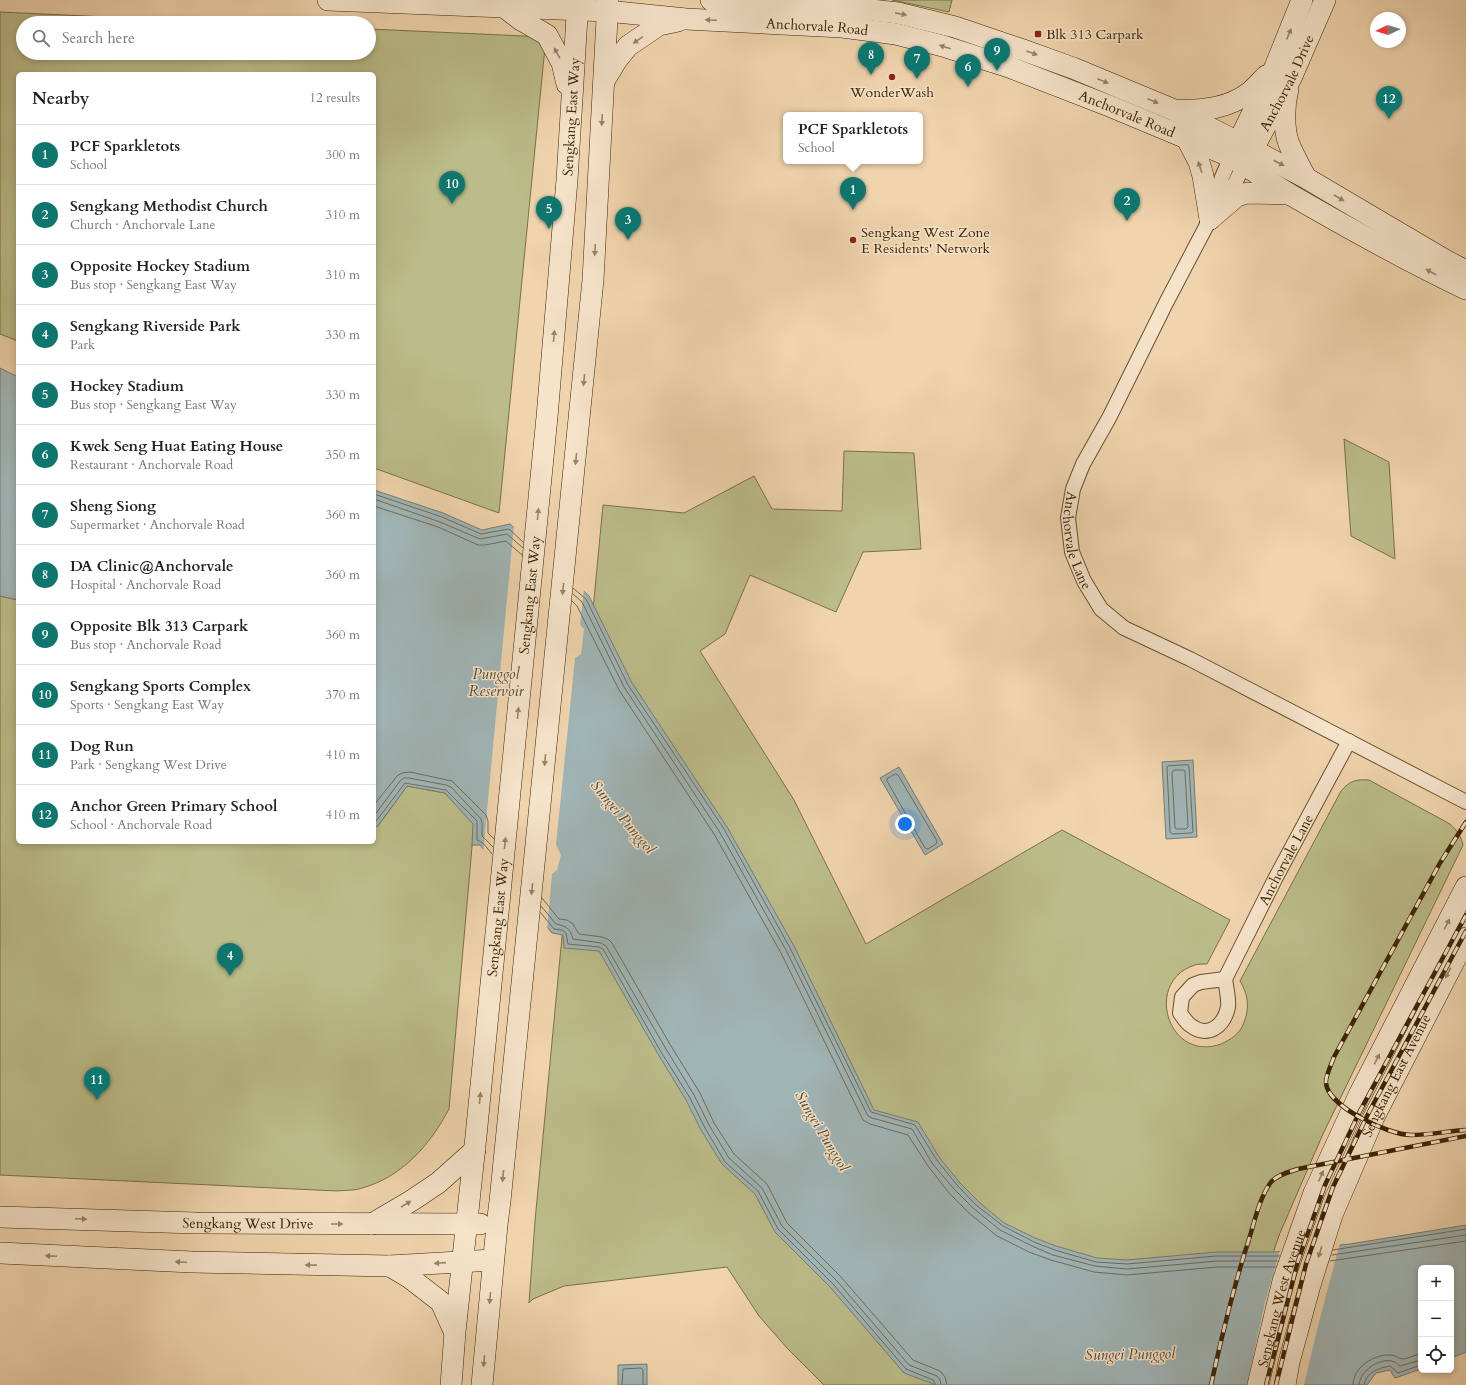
<!DOCTYPE html>
<html lang="en">
<head>
<meta charset="utf-8">
<style>
  body { margin:0; font-family:Cardo,serif; background:#f2f2f2; color:#222 }
  .controls { position:absolute; right:12px; bottom:12px; display:grid; overflow:hidden; border-radius:6px; box-shadow:0 2px 6px #0003 }
  .controls button { width:36px; height:36px; display:grid; place-items:center; padding:0; border:0; border-bottom:1px solid #e0e0e0; background:#fff; color:#222; font:20px sans-serif }
  .compass { position:absolute; left:1370px; top:12px; width:36px; height:36px; border-radius:50%; background:#fff; box-shadow:0 2px 6px #0003; rotate:266deg }
  .you { position:absolute; left:905px; top:824px; width:14px; height:14px; margin:-10px; border:3px solid #fff; border-radius:50%; background:#1a73e8; box-shadow:0 0 0 6px #1a73e833 }
  .badge { display:grid; place-items:center; width:26px; height:26px; border-radius:50%; background:#0f766e; color:#fff; font-size:13px; font-weight:700 }
  .pin { position:absolute; translate:-50% -33px; filter:drop-shadow(0 1px 2px #0008) }
  .pin::after { content:''; position:absolute; top:21px; width:14px; height:12px; background:inherit; clip-path:polygon(0 0,100% 0,50% 100%) }
  .popup { position:absolute; left:783px; top:112px; width:140px; height:52px; box-sizing:border-box; display:grid; place-content:center; border-radius:6px; background:#fff; filter:drop-shadow(0 1px 3px #0005); font-size:13px; white-space:nowrap; color:#767676 }
  .popup b { font-size:15px; color:#222 }
  .popup::after { content:''; position:absolute; left:50%; top:100%; margin-left:-8px; border:8px solid transparent; border-top-color:#fff }
  .list { margin:0; padding:0; list-style:none }
  h2 { display:flex; justify-content:space-between; align-items:center; height:52px; margin:0; padding:0 16px; font-size:17px }
  h2 small { font-size:13px; font-weight:400; color:#767676 }
  .list li { display:grid; grid-template-columns:26px 1fr auto; gap:12px; align-items:center; box-sizing:border-box; height:60px; padding:0 16px; border-top:1px solid #e0e0e0 }
  .list b { display:block; font-size:15px; white-space:nowrap }
  .list p { margin:0; font-size:13px; white-space:nowrap; color:#767676 }
  .list em { font-size:13px; font-style:normal; color:#767676 }
  .icon { flex:none; width:22px; height:22px; fill:none; stroke:currentColor; stroke-width:2; stroke-linecap:round; stroke-linejoin:round }
  .map { position:relative; flex:none; width:1466px; height:1385px; overflow:hidden }
  .search { position:absolute; background:#fff; box-shadow:0 2px 6px #0003; left:16px; top:16px; width:360px; height:44px; display:flex; align-items:center; gap:10px; box-sizing:border-box; padding:0 14px; border-radius:22px; color:#767676; font-size:15px }
  .panel { position:absolute; background:#fff; box-shadow:0 2px 6px #0003; left:16px; top:72px; width:360px; height:772px; border-radius:6px }
  .map>svg:first-child { display:block }
  .green { fill:#bbbc89; stroke:#7c7046 }
  .water { fill:#a0b5b6; stroke:#787b6e }
  .pier { fill:#f0d4ad }
  .lines { fill:none; stroke-linecap:round; stroke-linejoin:round }
  .shore { stroke:#6e6c5c; stroke-width:1 }
  .street-casing { stroke:#69502e; stroke-width:16 }
  .secondary-casing { stroke:#3c2403; stroke-width:22 }
  .street { stroke:#f5e3ca; stroke-width:14 }
  .secondary { stroke:#f5e3ca; stroke-width:21 }
  .rail-casing { stroke:#3c2403; stroke-width:4.5 }
  .rail { stroke:#f5e3ca; stroke-width:3; stroke-dasharray:9; stroke-linecap:butt }
  .oneway { fill:#988466 }
  .poi-dot { fill:#8f2418; stroke:#f5e3ca; stroke-width:1.5 }
  .labels { text-anchor:middle; dominant-baseline:central; stroke-width:3; stroke-linejoin:round; paint-order:stroke }
  .street-label { font-size:14px; fill:#3c2403; stroke:#f5e3ca }
  .poi-label { font-size:14px; fill:#3c2403; stroke:#f5e3ca; text-anchor:start }
  .water-label { font-size:15px; font-style:italic; fill:#554830; stroke:#f5e3ca }
</style>
</head>
<body>
<div class="map">
<svg width="1466" height="1385" viewBox="0 0 1466 1385">
  <rect width="100%" height="100%" fill="#f0d4ad"/>
  <filter id="stains"><feTurbulence type="fractalNoise" baseFrequency=".005" numOctaves="4"/><feColorMatrix values="0 0 0 0 .2 0 0 0 0 .09 0 0 0 0 .02 0 0 0 .5 -.17"/></filter>
  <radialGradient id="worn" r=".72"><stop offset=".6" stop-color="#630" stop-opacity="0"/><stop offset="1" stop-color="#630" stop-opacity=".3"/></radialGradient>
  <g class="green">
    <polygon points="892,0 952,0 949,12"/>
    <polygon points="0,12 236,23 23,23 23,53 369,53 369,29 546,37 499,513 374,468 374,74 18,74 18,341 0,334"/>
    <polygon points="1344,439 1389,462 1395,559 1351,536"/>
    <path d="M 844,451 L 914,453 L 921,549 L 863,552 L 836,612 L 750,575 L 725,634 L 700,651 L 794,800 L 866,944 L 1062,830 L 1230,920 L 1207,964 C 1203,964 1198,964 1195,965 C 1144,981 1167,1060 1218,1045 C 1227,1042 1237,1036 1242,1027 C 1250,1010 1249,996 1240,981 L 1341,791 C 1350,781 1355,779 1369,780 L 1450,824 C 1457,830 1461,836 1463,845 L 1323,1134 L 1280,1233 L 1265,1276 L 1241,1385 L 824,1385 L 787,1348 L 759,1316 L 727,1267 L 564,1286 L 533,1299 L 529,1303 L 535,1221 L 603,505 L 684,513 L 754,476 L 772,509 L 842,511 Z"/>
    <path d="M 0,596 L 18,600 L 18,842 L 374,842 L 374,824 L 378,826 L 407,786 L 445,793 L 474,824 L 449,1109 C 430,1145 402,1177 362,1188 C 354,1191 345,1190 337,1191 L 0,1175 Z"/>
  </g>
  <g class="water">
    <polygon points="0,368 14,375 18,376 18,600 0,596"/>
    <polygon points="374,490 443,513 482,530 510,524 589,596 632,683 727,827 794,946 874,1110 918,1122 939,1157 960,1183 979,1202 1004,1223 1035,1238 1056,1246 1097,1258 1127,1260 1216,1252 1274,1252 1350,1244 1466,1225 1466,1352 1451,1358 1451,1268 1421,1268 1421,1369 1395,1378 1390,1370 1376,1373 1367,1385 936,1385 904,1373 830,1287 775,1232 755,1194 722,1164 701,1130 686,1100 658,1054 599,951 564,948 563,935 552,933 480,845 472,845 473,824 445,793 407,786 377,827 374,824"/>
    <polygon points="1193,760 1197,837 1166,839 1162,762"/>
    <polygon points="899,767 943,844 925,855 880,778"/>
    <polygon points="647,1364 647,1385 618,1385 618,1365"/>
  </g>
  <g class="pier">
    <polygon points="514,525 584,589 580,625 584,629 581,654 575,658 556,845 561,855 557,870 552,874 547,931 483,853"/>
    <polygon points="1340,1243 1319,1322 1304,1385 1247,1385 1265,1302 1280,1250"/>
  </g>
  <g class="lines">
    <g class="shore">
      <polyline points="374,494 442,517 481,534 509,529 523,542"/>
      <polyline points="374,499 440,522 480,539 507,534 523,548"/>
      <polyline points="374,506 438,527 478,545 485,545 506,541 522,555"/>
      <polyline points="573,588 586,599 628,685 724,829 790,948 871,1112 915,1125 936,1159 957,1185 976,1205 1003,1226 1034,1242 1055,1250 1096,1262 1127,1264 1216,1256 1280,1256"/>
      <polyline points="573,594 582,602 624,687 719,831 786,950 868,1116 872,1118 912,1129 932,1163 954,1189 973,1208 1000,1230 1032,1246 1053,1255 1095,1266 1127,1269 1217,1261 1278,1261"/>
      <polyline points="572,601 577,606 619,690 714,834 781,953 863,1120 870,1124 908,1135 928,1166 949,1193 969,1213 997,1236 1029,1252 1051,1260 1094,1272 1127,1275 1217,1267 1276,1267"/>
      <polygon points="1188,765 1189,767 1193,832 1191,833 1172,834 1170,832 1167,767 1168,766"/>
      <polygon points="1174,770 1183,770 1185,771 1188,827 1186,829 1177,829 1175,828 1172,773"/>
      <polygon points="896,774 898,775 937,841 936,844 928,849 925,848 887,781 887,779"/>
      <polyline points="374,805 397,776 402,773 410,772 452,781 486,815 488,821 488,833 494,839"/>
      <polyline points="374,816 400,781 404,778 409,778 446,785 451,787 481,819 482,823 482,836 493,847"/>
      <polyline points="374,821 377,820 405,783 446,790 477,821 477,840 483,843 492,854"/>
      <polyline points="542,898 559,919 567,920 573,924 579,934 602,937 608,939 612,943 671,1046 700,1093 714,1123 734,1154 767,1184 787,1223 841,1277 913,1360 940,1371 945,1377 947,1385"/>
      <path d="M 541,906 L 556,924 C 567,926 570,929 573,939 L 601,943 L 606,946 L 666,1049 L 694,1095 L 709,1125 L 729,1158 L 762,1188 L 782,1226 L 837,1281 L 909,1365 L 937,1376 L 940,1380 L 941,1385"/>
      <polyline points="541,913 554,929 562,930 566,933 568,944 599,947 603,949 661,1052 690,1098 705,1128 725,1162 758,1191 778,1229 833,1284 906,1369 933,1380 936,1385"/>
      <polyline points="1333,1250 1466,1229"/>
      <polyline points="1332,1255 1466,1235"/>
      <polyline points="1330,1261 1466,1241"/>
      <polyline points="622,1385 623,1369 641,1368 643,1370 643,1385"/>
      <path d="M 1353,1385 C 1353,1367 1374,1354 1391,1355 C 1395,1355 1399,1359 1403,1359 C 1409,1359 1415,1354 1421,1354"/>
      <path d="M 1359,1385 C 1360,1371 1379,1358 1392,1361 C 1396,1362 1398,1365 1400,1366 L 1421,1360"/>
      <path d="M 1364,1385 C 1366,1372 1379,1368 1390,1366 L 1398,1373 L 1421,1365"/>
    </g>
    <g class="street-casing">
      <g id="street">
        <path id="s1" d="M 1244,165 L 1235,183 L 1210,219 L 1167,301 L 1109,418 L 1083,464 L 1073,489 L 1068,518 L 1072,552 L 1084,581 L 1101,609 L 1124,628 L 1190,659 L 1466,802"/>
        <polyline points="1213,209 1222,177 1231,157"/>
        <path id="s2" d="M 1225,979 L 1275,879 L 1349,741"/>
        <path d="M 1225,979 C 1226,987 1229,998 1228,1007 C 1224,1026 1208,1039 1190,1025 C 1186,1022 1183,1017 1180,1013 L 1182,997 L 1193,985 L 1201,982 Z"/>
      </g>
    </g>
    <g class="secondary-casing">
      <g id="secondary">
        <path id="s3" d="M 328,0 L 607,11 L 686,19 L 842,27 L 896,34 L 943,46 L 1009,67 L 1112,107 L 1220,152 C 1246,164 1267,181 1291,195 C 1348,228 1407,261 1466,289"/>
        <polyline points="711,0 863,9 898,13 955,27 1023,50 1073,68 1174,110 1238,142 1306,178 1445,260 1466,271"/>
        <polyline points="504,7 521,20 547,35 562,63 567,84"/>
        <polyline points="604,81 616,61 628,46 659,25 678,21"/>
        <path d="M 1288,89 C 1284,105 1283,128 1289,144 C 1294,156 1300,167 1306,178"/>
        <path d="M 1178,110 C 1204,111 1229,108 1250,92 C 1256,87 1261,81 1266,76"/>
        <polyline points="1187,139 1199,162 1203,176 1210,219"/>
        <polyline points="1232,155 1275,67 1302,0"/>
        <path id="s4" d="M 1246,162 L 1291,78 L 1325,0"/>
        <polyline points="1210,219 1237,196 1247,193 1289,194"/>
        <path id="s5" d="M 0,1217 L 196,1223 L 480,1224"/>
        <polyline points="372,1224 411,1201 438,1183 475,1150"/>
        <polyline points="0,1253 192,1262 390,1266 493,1260"/>
        <polyline points="390,1266 410,1278 441,1302 454,1331"/>
        <path id="s6" d="M 451,1385 L 455,1332 L 476,1136 L 547,417 L 567,180 L 578,0"/>
        <polyline points="482,1385 497,1225 500,1201 593,280 608,0"/>
        <path id="s7" d="M 1258,1385 L 1283,1281 L 1314,1193 L 1360,1093 L 1466,887"/>
        <path id="s8" d="M 1285,1385 L 1289,1362 L 1310,1285 L 1332,1215 L 1374,1117 L 1466,938"/>
      </g>
    </g>
    <use href="#street" class="street"/>
    <use href="#secondary" class="secondary"/>
    <g class="rail-casing">
      <g id="rail">
        <path d="M 1466,822 L 1440,863 L 1334,1057 C 1332,1063 1325,1077 1326,1083 C 1328,1107 1389,1135 1411,1135 C 1429,1135 1448,1131 1466,1130"/>
        <path d="M 1211,1385 C 1222,1335 1234,1285 1250,1236 C 1255,1219 1260,1197 1271,1182 C 1277,1175 1289,1172 1298,1169 L 1466,1136"/>
        <polyline points="1266,1385 1298,1261 1325,1185 1360,1111 1466,915"/>
        <polyline points="1276,1385 1306,1264 1333,1187 1368,1114 1466,931"/>
      </g>
    </g>
    <use href="#rail" class="rail"/>
  </g>
  <defs><path id="oneway-solid" d="M-6-.8H1V-3.2L6.5 0L1 3.2V.8H-6Z"/></defs>
  <g class="oneway">
    <use href="#oneway-solid" transform="translate(901 14) rotate(11)"/>
    <use href="#oneway-solid" transform="translate(711 20) rotate(-177)"/>
    <use href="#oneway-solid" transform="translate(1289 34) rotate(-68)"/>
    <use href="#oneway-solid" transform="translate(638 40) rotate(146)"/>
    <use href="#oneway-solid" transform="translate(945 47) rotate(-163)"/>
    <use href="#oneway-solid" transform="translate(557 53) rotate(-119)"/>
    <use href="#oneway-solid" transform="translate(1032 53) rotate(20)"/>
    <use href="#oneway-solid" transform="translate(1103 81) rotate(22)"/>
    <use href="#oneway-solid" transform="translate(1153 101) rotate(22)"/>
    <use href="#oneway-solid" transform="translate(602 120) rotate(93)"/>
    <use href="#oneway-solid" transform="translate(1279 163) rotate(28)"/>
    <use href="#oneway-solid" transform="translate(1200 167) rotate(-109)"/>
    <use href="#oneway-solid" transform="translate(1339 198) rotate(31)"/>
    <use href="#oneway-solid" transform="translate(595 250) rotate(93)"/>
    <use href="#oneway-solid" transform="translate(1431 272) rotate(-151)"/>
    <use href="#oneway-solid" transform="translate(554 336) rotate(-85)"/>
    <use href="#oneway-solid" transform="translate(584 380) rotate(96)"/>
    <use href="#oneway-solid" transform="translate(576 459) rotate(96)"/>
    <use href="#oneway-solid" transform="translate(538 514) rotate(-84)"/>
    <use href="#oneway-solid" transform="translate(563 589) rotate(96)"/>
    <use href="#oneway-solid" transform="translate(518 713) rotate(-84)"/>
    <use href="#oneway-solid" transform="translate(545 760) rotate(96)"/>
    <use href="#oneway-solid" transform="translate(505 843) rotate(-84)"/>
    <use href="#oneway-solid" transform="translate(532 889) rotate(96)"/>
    <use href="#oneway-solid" transform="translate(1447 924) rotate(-63)"/>
    <use href="#oneway-solid" transform="translate(1448 973) rotate(117)"/>
    <use href="#oneway-solid" transform="translate(1377 1059) rotate(-63)"/>
    <use href="#oneway-solid" transform="translate(480 1098) rotate(-84)"/>
    <use href="#oneway-solid" transform="translate(503 1176) rotate(96)"/>
    <use href="#oneway-solid" transform="translate(1321 1176) rotate(-66)"/>
    <use href="#oneway-solid" transform="translate(406 1204) rotate(-31)"/>
    <use href="#oneway-solid" transform="translate(81 1219) rotate(2)"/>
    <use href="#oneway-solid" transform="translate(337 1224)"/>
    <use href="#oneway-solid" transform="translate(1320 1252) rotate(107)"/>
    <use href="#oneway-solid" transform="translate(51 1256) rotate(-177)"/>
    <use href="#oneway-solid" transform="translate(181 1262) rotate(-177)"/>
    <use href="#oneway-solid" transform="translate(440 1263) rotate(176)"/>
    <use href="#oneway-solid" transform="translate(311 1265) rotate(-179)"/>
    <use href="#oneway-solid" transform="translate(490 1298) rotate(95)"/>
    <use href="#oneway-solid" transform="translate(484 1361) rotate(95)"/>
  </g>
  <g class="poi-dot">
    <rect x="1034" y="30" width="8" height="8" rx="2"/>
    <circle cx="892" cy="77" r="4"/>
    <circle cx="853" cy="240" r="4"/>
  </g>
  <g class="labels">
    <g class="street-label">
      <text stroke="none"><textPath href="#s3" startOffset="490">Anchorvale Road</textPath></text>
      <text stroke="none"><textPath href="#s4" startOffset="89">Anchorvale Drive</textPath></text>
      <text stroke="none"><textPath href="#s3" startOffset="814">Anchorvale Road</textPath></text>
      <text stroke="none"><textPath href="#s6" startOffset="1274">Sengkang East Way</textPath></text>
      <text stroke="none"><textPath href="#s1" startOffset="420">Anchorvale Lane</textPath></text>
      <text stroke="none"><textPath href="#s6" startOffset="794">Sengkang East Way</textPath></text>
      <text stroke="none"><textPath href="#s2" startOffset="134">Anchorvale Lane</textPath></text>
      <text stroke="none"><textPath href="#s6" startOffset="470">Sengkang East Way</textPath></text>
      <text stroke="none"><textPath href="#s8" startOffset="330">Sengkang East Avenue</textPath></text>
      <text stroke="none"><textPath href="#s5" startOffset="248">Sengkang West Drive</textPath></text>
      <text stroke="none"><textPath href="#s7" startOffset="90">Sengkang West Avenue</textPath></text>
    </g>
    <g class="poi-label">
      <text x="1046" y="34">Blk 313 Carpark</text>
      <text x="892" y="92" text-anchor="middle">WonderWash</text>
      <text x="861" y="232">Sengkang West Zone<tspan x="861" dy="16">E Residents' Network</tspan></text>
    </g>
    <g class="water-label">
      <text x="496" y="674">Punggol<tspan x="496" dy="17">Reservoir</tspan></text>
      <text transform="translate(623 817) rotate(50)">Sungei Punggol</text>
      <text transform="translate(822 1131) rotate(59)">Sungei Punggol</text>
      <text transform="translate(1130 1354) rotate(-1)">Sungei Punggol</text>
    </g>
  </g>
  <rect width="100%" height="100%" filter="url(#stains)"/>
  <rect width="100%" height="100%" fill="url(#worn)"/>
</svg>
<div class="controls">
<button>+</button>
<button>−</button>
<button><svg class="icon" aria-label="locate" viewBox="0 0 24 24"><circle cx="12" cy="12" r="6"/><path d="M12 2v4M12 18v4M2 12h4M18 12h4"/></svg></button>
</div>
<svg class="compass" viewBox="-18 -18 36 36"><path d="M0-13l5 13h-10z" fill="#e53935"/><path d="M0 13l5-13h-10z" fill="#767676"/></svg>
<div class="you"></div>
<div class="pin badge" style="left:853px;top:210px">1</div>
<div class="popup"><b>PCF Sparkletots</b>School</div>
<div class="pin badge" style="left:1127px;top:221px">2</div>
<div class="pin badge" style="left:628px;top:240px">3</div>
<div class="pin badge" style="left:230px;top:976px">4</div>
<div class="pin badge" style="left:549px;top:229px">5</div>
<div class="pin badge" style="left:968px;top:87px">6</div>
<div class="pin badge" style="left:917px;top:79px">7</div>
<div class="pin badge" style="left:871px;top:75px">8</div>
<div class="pin badge" style="left:997px;top:71px">9</div>
<div class="pin badge" style="left:452px;top:204px">10</div>
<div class="pin badge" style="left:97px;top:1100px">11</div>
<div class="pin badge" style="left:1389px;top:119px">12</div>
<div class="search"><svg class="icon" aria-label="search" viewBox="0 0 24 24"><circle cx="10" cy="10" r="6"/><path d="M15 15l6 6"/></svg>Search here</div>
<section class="panel">
<h2>Nearby<small>12 results</small></h2>
<ul class="list">
<li><span class="badge">1</span><div><b>PCF Sparkletots</b><p>School</p></div><em>300 m</em></li>
<li><span class="badge">2</span><div><b>Sengkang Methodist Church</b><p>Church · Anchorvale Lane</p></div><em>310 m</em></li>
<li><span class="badge">3</span><div><b>Opposite Hockey Stadium</b><p>Bus stop · Sengkang East Way</p></div><em>310 m</em></li>
<li><span class="badge">4</span><div><b>Sengkang Riverside Park</b><p>Park</p></div><em>330 m</em></li>
<li><span class="badge">5</span><div><b>Hockey Stadium</b><p>Bus stop · Sengkang East Way</p></div><em>330 m</em></li>
<li><span class="badge">6</span><div><b>Kwek Seng Huat Eating House</b><p>Restaurant · Anchorvale Road</p></div><em>350 m</em></li>
<li><span class="badge">7</span><div><b>Sheng Siong</b><p>Supermarket · Anchorvale Road</p></div><em>360 m</em></li>
<li><span class="badge">8</span><div><b>DA Clinic@Anchorvale</b><p>Hospital · Anchorvale Road</p></div><em>360 m</em></li>
<li><span class="badge">9</span><div><b>Opposite Blk 313 Carpark</b><p>Bus stop · Anchorvale Road</p></div><em>360 m</em></li>
<li><span class="badge">10</span><div><b>Sengkang Sports Complex</b><p>Sports · Sengkang East Way</p></div><em>370 m</em></li>
<li><span class="badge">11</span><div><b>Dog Run</b><p>Park · Sengkang West Drive</p></div><em>410 m</em></li>
<li><span class="badge">12</span><div><b>Anchor Green Primary School</b><p>School · Anchorvale Road</p></div><em>410 m</em></li>
</ul>
</section>
</div>
</body>
</html>
